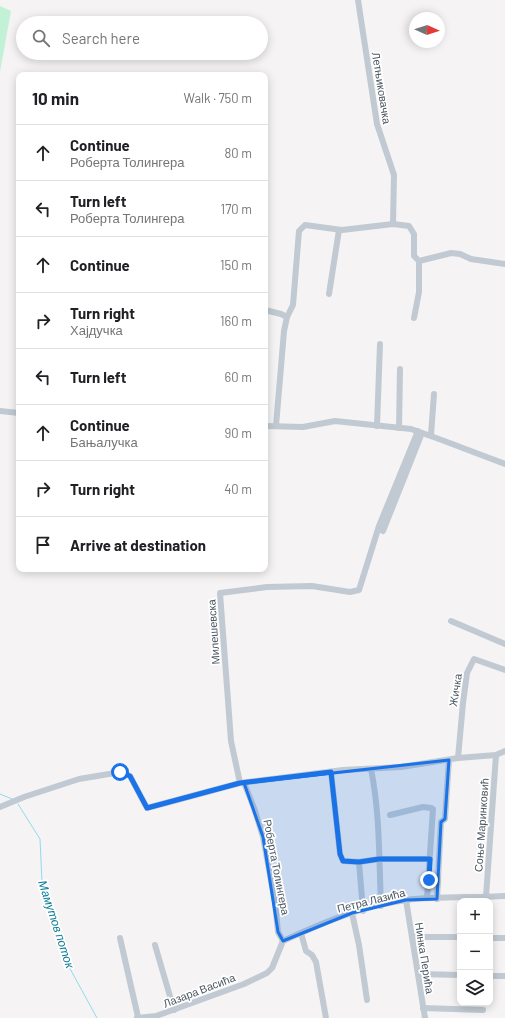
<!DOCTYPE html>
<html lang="en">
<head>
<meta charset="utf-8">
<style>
  body { margin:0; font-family:Barlow,sans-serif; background:#f6f6f6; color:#202124 }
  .controls { position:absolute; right:12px; bottom:12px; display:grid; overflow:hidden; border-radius:8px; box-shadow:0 2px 10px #0003 }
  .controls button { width:36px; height:36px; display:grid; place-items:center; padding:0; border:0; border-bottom:1px solid #e0e0e0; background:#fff; color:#202124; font:20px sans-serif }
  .compass { position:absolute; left:409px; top:12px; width:36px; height:36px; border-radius:50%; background:#fff; box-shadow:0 2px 10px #0003; rotate:93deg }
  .stop { position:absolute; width:12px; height:12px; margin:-9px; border:3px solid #1a73e8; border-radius:50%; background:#fff }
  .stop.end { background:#1a73e8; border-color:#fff; box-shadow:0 1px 4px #0008 }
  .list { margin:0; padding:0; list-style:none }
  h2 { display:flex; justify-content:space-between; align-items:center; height:52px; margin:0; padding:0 16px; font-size:17px }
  h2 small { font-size:13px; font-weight:400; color:#757577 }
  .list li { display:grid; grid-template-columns:26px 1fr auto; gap:12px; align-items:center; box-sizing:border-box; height:56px; padding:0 16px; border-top:1px solid #e0e0e0 }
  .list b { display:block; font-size:15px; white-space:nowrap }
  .list p { margin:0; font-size:13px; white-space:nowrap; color:#757577 }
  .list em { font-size:13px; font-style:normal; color:#757577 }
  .icon { flex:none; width:22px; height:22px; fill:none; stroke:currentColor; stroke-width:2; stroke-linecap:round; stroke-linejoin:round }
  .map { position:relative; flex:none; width:505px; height:1018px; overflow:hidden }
  .search { position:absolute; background:#fff; box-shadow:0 2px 10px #0003; left:16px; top:16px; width:252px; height:44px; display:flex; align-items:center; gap:10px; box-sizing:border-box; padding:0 14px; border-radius:22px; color:#757577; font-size:15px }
  .panel { position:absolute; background:#fff; box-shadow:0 2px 10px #0003; left:16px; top:72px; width:252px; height:500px; border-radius:8px }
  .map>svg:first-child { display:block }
  .green { fill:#c3f1d5 }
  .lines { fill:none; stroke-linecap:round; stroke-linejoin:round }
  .stream { stroke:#90daee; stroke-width:1 }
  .minor { stroke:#c1cad2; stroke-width:6 }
  .route { stroke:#1a73e8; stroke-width:5 }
  .marked { fill:#1a73e8; fill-opacity:0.2; stroke:#1a73e8; stroke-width:3; stroke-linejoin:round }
  .labels { text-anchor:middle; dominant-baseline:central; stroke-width:3.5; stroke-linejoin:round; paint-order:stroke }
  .street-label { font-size:11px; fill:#4a5661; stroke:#fff }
  .water-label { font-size:12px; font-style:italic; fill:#0c7c9b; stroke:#fff }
</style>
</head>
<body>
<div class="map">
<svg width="505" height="1018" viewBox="0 0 505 1018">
  <rect width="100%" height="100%" fill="#f5f3f3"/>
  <polygon class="green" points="0,6 11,11 0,72"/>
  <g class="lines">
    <g class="stream">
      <polyline points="0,794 12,799"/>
      <polyline points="18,804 40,839 42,882 68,965 97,1018"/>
    </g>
    <g class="minor">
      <polyline points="358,0 377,124 394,175 393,224"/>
      <polyline points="329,294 339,230"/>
      <polyline points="265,310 281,314 287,317"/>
      <polyline points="414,318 419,292 419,261"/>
      <polyline points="0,411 19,413"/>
      <polyline points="265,426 303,427 335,421 411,429 439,439 505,464"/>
      <polyline points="276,426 284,331 287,317 293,305 299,231 305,225 342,230 393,224 409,226 414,234 414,256 419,261 451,253 460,254 471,259 505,264"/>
      <polyline points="377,426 380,344"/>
      <polyline points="399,428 400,369"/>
      <polyline points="431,435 434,394"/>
      <polyline points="379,528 383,531 422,433"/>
      <polyline points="451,621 505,644"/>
      <polyline points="458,758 463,703 467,673 474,659 505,670"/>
      <path d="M 371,769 C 380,813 379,860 381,906"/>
      <polyline points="331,772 340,854 343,861 359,862 379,859 430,859"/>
      <polyline points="240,783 231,741 220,593 267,587 312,586 350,592 359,590 379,526 418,431"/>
      <polyline points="244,783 254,808 263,837 275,902 278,932 283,941"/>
      <polyline points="0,807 24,797 79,779 121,772 130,776 147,808 240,783 343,770 401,767 458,758 496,755 505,751"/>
      <polyline points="390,815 423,807 431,808 433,809 427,898"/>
      <polyline points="359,862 363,911"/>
      <polyline points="486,897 496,755"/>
      <polyline points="437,899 441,822 445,819 449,760"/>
      <polyline points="406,900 425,1018"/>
      <polyline points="352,913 359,945 367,1000"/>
      <polyline points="301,933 306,951 312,955 316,962 326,1018"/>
      <polyline points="412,937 460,937"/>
      <polyline points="120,938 138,1017"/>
      <polyline points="490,938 505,938"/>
      <polyline points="155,945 174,1010"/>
      <polyline points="418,974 460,975"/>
      <polyline points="490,976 505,976"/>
      <polyline points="423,1008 483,1010"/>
      <path d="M 137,1018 L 156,1016 L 244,984 L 267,973 L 272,968 L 283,941 C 322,923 364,905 407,900 C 439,896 473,898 505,896"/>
    </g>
  </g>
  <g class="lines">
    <polyline class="route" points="120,772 130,776 147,808 240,783 331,772 340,854 343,861 359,862 379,859 430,859 429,880"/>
  </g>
  <path class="marked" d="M 449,760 L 445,819 L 441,822 L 437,899 L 406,900 L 352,913 L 283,941 L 278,932 L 263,837 L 244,783 Z"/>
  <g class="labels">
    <g class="street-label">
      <text transform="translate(382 88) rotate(81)">Летњиковачка</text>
      <text transform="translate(213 632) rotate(-94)">Милешевска</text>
      <text transform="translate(455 690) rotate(-81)">Жичка</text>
      <text transform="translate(481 825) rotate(-86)">Соње Маринковић</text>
      <text transform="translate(277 867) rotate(79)">Роберта Толингера</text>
      <text transform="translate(371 900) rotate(-14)">Петра Лазића</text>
      <text transform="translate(425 958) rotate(81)">Нинка Перића</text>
      <text transform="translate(199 990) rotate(-21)">Лазара Васића</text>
    </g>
    <g class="water-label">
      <text transform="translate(57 924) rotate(72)">Мамутов поток</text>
    </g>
  </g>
</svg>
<div class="controls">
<button>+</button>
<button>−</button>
<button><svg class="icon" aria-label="layers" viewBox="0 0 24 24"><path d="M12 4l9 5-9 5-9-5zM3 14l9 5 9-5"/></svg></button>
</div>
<svg class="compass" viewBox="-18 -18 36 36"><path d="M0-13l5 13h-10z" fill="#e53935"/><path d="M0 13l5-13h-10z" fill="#757577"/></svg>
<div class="stop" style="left:120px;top:772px"></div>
<div class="stop end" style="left:429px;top:880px"></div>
<div class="search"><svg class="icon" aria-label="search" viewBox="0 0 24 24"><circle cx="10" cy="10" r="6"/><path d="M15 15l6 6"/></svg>Search here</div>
<section class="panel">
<h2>10 min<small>Walk · 750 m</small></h2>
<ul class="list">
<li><svg class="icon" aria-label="ahead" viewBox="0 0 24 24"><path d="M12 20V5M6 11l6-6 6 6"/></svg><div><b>Continue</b><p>Роберта Толингера</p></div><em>80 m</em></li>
<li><svg class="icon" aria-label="left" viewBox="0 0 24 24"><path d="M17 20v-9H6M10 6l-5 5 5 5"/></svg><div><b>Turn left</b><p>Роберта Толингера</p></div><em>170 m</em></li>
<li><svg class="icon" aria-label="ahead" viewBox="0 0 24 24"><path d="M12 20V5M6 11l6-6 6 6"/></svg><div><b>Continue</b></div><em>150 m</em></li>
<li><svg class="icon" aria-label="right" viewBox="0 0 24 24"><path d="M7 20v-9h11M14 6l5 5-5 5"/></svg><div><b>Turn right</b><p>Хајдучка</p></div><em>160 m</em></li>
<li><svg class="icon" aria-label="left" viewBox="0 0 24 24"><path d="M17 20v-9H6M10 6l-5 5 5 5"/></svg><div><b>Turn left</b></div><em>60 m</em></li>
<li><svg class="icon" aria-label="ahead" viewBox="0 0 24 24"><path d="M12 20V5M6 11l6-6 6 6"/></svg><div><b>Continue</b><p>Бањалучка</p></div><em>90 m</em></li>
<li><svg class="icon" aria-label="right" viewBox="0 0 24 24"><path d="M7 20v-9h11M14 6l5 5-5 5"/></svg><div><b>Turn right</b></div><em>40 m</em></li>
<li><svg class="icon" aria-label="arrive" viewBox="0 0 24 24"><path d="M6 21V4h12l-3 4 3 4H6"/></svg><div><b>Arrive at destination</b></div></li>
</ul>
</section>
</div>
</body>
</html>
